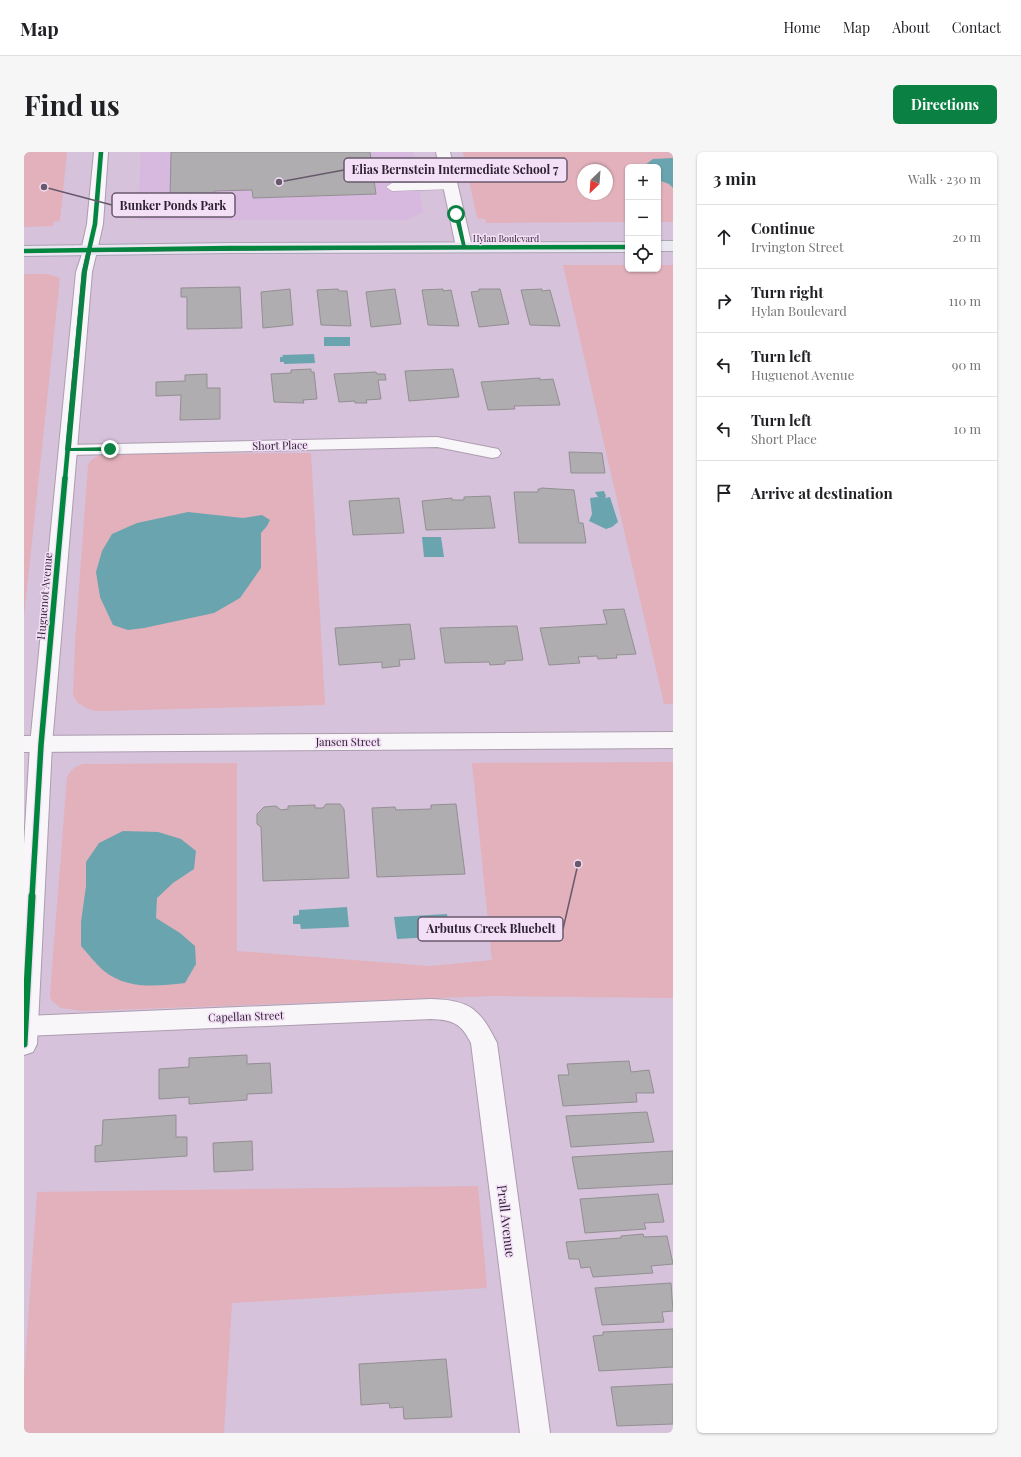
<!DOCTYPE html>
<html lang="en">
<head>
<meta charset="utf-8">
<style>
  body { margin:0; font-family:"Playfair Display",serif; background:#f6f6f6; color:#202124 }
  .controls { position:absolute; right:12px; top:12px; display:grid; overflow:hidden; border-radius:6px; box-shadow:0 1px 3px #0004 }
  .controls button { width:36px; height:36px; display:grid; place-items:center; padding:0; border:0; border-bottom:1px solid #e0e0e0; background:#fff; color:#202124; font:20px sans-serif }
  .compass { position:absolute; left:553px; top:12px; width:36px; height:36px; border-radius:50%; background:#fff; box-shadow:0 1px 3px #0004; rotate:205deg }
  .stop { position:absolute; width:12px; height:12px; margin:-9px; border:3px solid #0b8043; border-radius:50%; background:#fff }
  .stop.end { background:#0b8043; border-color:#fff; box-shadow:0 1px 4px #0008 }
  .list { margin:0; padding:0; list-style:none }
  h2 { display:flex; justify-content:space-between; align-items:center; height:52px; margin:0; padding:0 16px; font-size:17px }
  h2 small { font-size:13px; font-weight:400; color:#757577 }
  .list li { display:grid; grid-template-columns:26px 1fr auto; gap:12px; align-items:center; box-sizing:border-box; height:64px; padding:0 16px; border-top:1px solid #e0e0e0 }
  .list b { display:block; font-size:15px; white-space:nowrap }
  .list p { margin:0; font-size:13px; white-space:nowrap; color:#757577 }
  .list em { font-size:13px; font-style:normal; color:#757577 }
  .icon { flex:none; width:22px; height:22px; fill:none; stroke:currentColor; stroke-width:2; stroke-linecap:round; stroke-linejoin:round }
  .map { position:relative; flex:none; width:649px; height:1281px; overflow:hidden; border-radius:6px }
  header { display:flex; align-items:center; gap:24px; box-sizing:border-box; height:56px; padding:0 20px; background:#fff; border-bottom:1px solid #e0e0e0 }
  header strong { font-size:19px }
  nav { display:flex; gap:22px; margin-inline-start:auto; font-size:14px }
  .intro { display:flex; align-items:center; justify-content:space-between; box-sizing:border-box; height:96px; padding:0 24px }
  h1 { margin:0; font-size:28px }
  .button { padding:10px 18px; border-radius:6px; background:#0b8043; color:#fff; font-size:14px; font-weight:700 }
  main { display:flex; gap:24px; padding:0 24px }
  aside { flex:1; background:#fff; border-radius:6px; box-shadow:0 1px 3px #0004 }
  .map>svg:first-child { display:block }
  .built { fill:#d7b8de }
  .green { fill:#e2b1bb; fill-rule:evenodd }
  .water { fill:#6aa4af }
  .building { fill:#afadaf; stroke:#928f92 }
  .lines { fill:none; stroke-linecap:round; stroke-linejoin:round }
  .service-casing { stroke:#ac9db0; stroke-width:1 }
  .minor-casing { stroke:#ac9db0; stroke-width:2 }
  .tertiary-casing { stroke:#ac9db0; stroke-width:2 }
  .primary-casing { stroke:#a9a3b6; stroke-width:2 }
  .service { fill:#f9f6f9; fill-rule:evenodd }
  .minor { fill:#f9f6f9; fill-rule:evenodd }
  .tertiary { fill:#f9f6f9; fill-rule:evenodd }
  .primary { fill:#e9e8f0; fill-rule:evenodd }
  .cycleway-far2-casing { stroke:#f3e0f7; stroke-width:6 }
  .cycleway-far1-casing { stroke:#f3e0f7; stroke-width:8 }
  .cycleway-casing { stroke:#f3e0f7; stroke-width:10 }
  .cycleway-far2 { stroke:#00873e; stroke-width:4.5 }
  .cycleway-far1 { stroke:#00873e; stroke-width:5.5 }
  .cycleway { stroke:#00873e; stroke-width:7 }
  .route { fill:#0b8043 }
  .labels { text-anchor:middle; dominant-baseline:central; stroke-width:3; stroke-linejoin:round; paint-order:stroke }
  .far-street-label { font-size:9px; fill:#2e2132; stroke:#f3e0f7 }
  .street-label { font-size:11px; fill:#2e2132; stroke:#f3e0f7 }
  .near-street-label { font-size:13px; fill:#2e2132; stroke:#f3e0f7 }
  .leader { fill:none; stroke:#69596d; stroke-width:1.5 }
  .callout-dot { fill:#69596d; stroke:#f3e0f7; stroke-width:1.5 }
  .callout { fill:#f3e0f7; stroke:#69596d; stroke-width:1.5 }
  .callout-label { font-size:12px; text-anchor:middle; font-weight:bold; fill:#2e2132 }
</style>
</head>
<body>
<header>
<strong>Map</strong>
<nav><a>Home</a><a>Map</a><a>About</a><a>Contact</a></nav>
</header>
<div class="intro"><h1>Find us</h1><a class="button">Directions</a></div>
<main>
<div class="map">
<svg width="649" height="1281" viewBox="0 0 649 1281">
  <rect width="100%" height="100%" fill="#d6c2da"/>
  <polygon class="built" points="117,0 389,0 399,60 383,68 114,68"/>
  <g class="green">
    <polygon points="0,0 43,0 36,69 29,70 29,74 0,75"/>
    <path d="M 439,0 L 649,0 L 649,70 L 634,70 L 634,15 L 604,15 L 604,70 L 462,71 L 461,67 L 453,66 ZM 559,18 L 583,18 L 583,42 L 559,42 Z"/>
    <polygon points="539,113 604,113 604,117 634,117 634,113 649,113 649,552 640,552"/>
    <polygon points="0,122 23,122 36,126 0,465"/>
    <path d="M 287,301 L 301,553 L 80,559 L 71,559 L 62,556 L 54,551 L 49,543 L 51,491 L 64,313 C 68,306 72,304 79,302 Z"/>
    <path d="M 649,610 L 649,846 L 470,844 L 58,859 L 37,856 L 27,848 L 26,842 L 43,626 C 47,617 50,615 59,612 L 213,611 L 213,799 L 406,814 L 468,808 L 448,611 Z"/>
    <polygon points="454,1034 463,1136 208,1151 200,1281 0,1281 0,1226 13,1040"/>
  </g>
  <g class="water">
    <polygon points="649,6 649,36 645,32 634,28 634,15 621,15 621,13 629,7"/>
    <rect x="300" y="185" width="26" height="9"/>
    <polygon points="290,202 291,211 260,212 260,210 256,210 256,205 259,205 258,203"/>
    <polygon points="580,339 582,344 581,346 586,345 594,370 588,375 582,377 565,369 568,362 566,346 574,345 571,340"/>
    <polygon points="164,360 219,366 238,363 246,368 243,374 237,381 237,416 216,446 190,461 120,476 104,478 89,473 76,445 72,420 78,399 88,382 113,371"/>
    <polygon points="398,385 417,385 420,405 400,405"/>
    <path d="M 99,679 L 134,680 L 157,687 L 172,699 L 170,717 L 149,731 L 133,746 L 132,766 L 156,781 L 171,794 L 172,812 L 161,831 C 133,834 104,838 80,819 C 72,812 64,802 57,794 L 57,770 L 62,734 L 62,710 L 75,691 Z"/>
    <polygon points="323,755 325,775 277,777 276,772 269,772 269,764 275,763 275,758"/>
    <polygon points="423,762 426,784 373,787 370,765"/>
  </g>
  <g class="building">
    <polygon points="147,0 346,0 352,42 229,46 228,38 190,39 190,48 146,49"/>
    <polygon points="216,135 218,176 163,177 163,145 157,145 157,136"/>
    <polygon points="266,137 269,173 239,176 237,140"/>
    <polygon points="314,137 315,139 323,139 327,174 297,173 293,138"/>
    <polygon points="371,137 377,172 347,175 342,140"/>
    <polygon points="419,137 419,139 427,138 435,174 404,173 398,138"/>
    <polygon points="455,137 476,137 485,172 455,175 447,140 455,139"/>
    <polygon points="518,137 518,139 526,138 536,174 506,173 497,138"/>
    <polygon points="287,217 287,220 290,220 293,247 279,248 280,251 250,250 247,222 267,221 267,218"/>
    <polygon points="429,217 435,245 385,249 381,219"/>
    <polygon points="352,220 353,222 361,222 362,228 354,228 357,247 342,248 343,251 331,251 331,249 315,250 310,222"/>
    <polygon points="183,222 183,236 196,236 196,267 156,268 157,243 132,244 132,230 161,229 161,223"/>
    <polygon points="516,226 516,228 529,227 536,253 490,254 491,257 464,258 457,230"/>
    <polygon points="545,300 578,301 581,321 547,321"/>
    <polygon points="517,336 550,338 555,371 559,371 562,391 495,391 490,340 514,340 514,337 517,337"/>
    <polygon points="466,344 471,376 402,378 398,349 428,346 428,348 440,348 440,345"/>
    <polygon points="375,346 380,381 329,383 325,349"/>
    <polygon points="600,457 612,502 592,503 593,506 574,507 573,504 554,505 556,511 525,513 516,476 583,472 579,458"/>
    <polygon points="386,472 391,507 375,508 376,514 358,516 358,510 315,513 311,476"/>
    <polygon points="493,474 499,508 481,509 481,512 466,513 465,510 421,511 416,476"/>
    <polygon points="302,652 316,652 320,657 325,726 239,729 237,675 233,672 233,662 240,655 252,654 257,658 264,657 264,654 291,653 291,656 299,656"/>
    <polygon points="432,652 441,722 353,725 348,656 371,655 372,658 407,657 407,653"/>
    <polygon points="223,903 223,912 246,911 248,941 223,942 223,948 165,952 165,945 135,947 135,917 165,915 165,906"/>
    <polygon points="605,909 607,920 625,918 630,941 612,941 613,950 539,954 534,923 545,923 543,912"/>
    <polygon points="623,960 630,990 547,995 542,964"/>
    <polygon points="152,963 152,985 163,985 163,1004 71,1010 71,994 78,993 79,968"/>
    <polygon points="228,989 229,1018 190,1020 189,991"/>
    <polygon points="649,999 649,1032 554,1037 548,1005"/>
    <polygon points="634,1042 640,1070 620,1071 622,1077 561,1081 556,1047"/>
    <polygon points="619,1082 620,1085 643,1084 649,1112 627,1114 629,1121 569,1125 566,1115 557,1116 555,1107 545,1107 542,1090 597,1086 597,1084"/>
    <polygon points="647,1131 649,1159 638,1160 640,1170 578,1173 571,1136"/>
    <polygon points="649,1177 649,1215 575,1219 569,1184 579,1183 579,1180"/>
    <polygon points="422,1207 428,1265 380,1267 379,1255 366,1256 365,1251 337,1253 335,1212"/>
    <polygon points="649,1232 649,1272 593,1274 587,1235"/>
  </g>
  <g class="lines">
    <g class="service-casing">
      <polygon id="service" points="426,30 430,31 432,34 430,37 368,39 362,35 368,31"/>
    </g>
    <g class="minor-casing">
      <g id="minor">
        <polygon points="70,0 84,0 79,72 73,99 70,102 60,102 57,99 63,72"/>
        <polygon points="412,0 426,0 448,95 445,98 435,98 432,95"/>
        <polygon points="413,285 474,297 477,301 474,305 468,306 413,295 44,303 38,302 35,298 38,294 44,293"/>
        <polygon points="649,580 649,596 0,600 0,584"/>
        <path d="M 407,847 C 446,848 456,857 473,891 L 526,1281 L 496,1281 L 447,891 C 437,871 429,868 407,867 L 0,884 L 0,864 L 2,864 Z"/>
      </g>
    </g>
    <g class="tertiary-casing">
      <polygon id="tertiary" points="65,94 70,96 73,99 68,120 28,593 13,892 9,900 0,903 0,693 6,593 52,120 60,96"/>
    </g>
    <g class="primary-casing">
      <g id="primary">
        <rect x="634" y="89" width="15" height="10"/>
        <polygon points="604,90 604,100 206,101 0,104 0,94 206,91"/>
      </g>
    </g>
    <use href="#service" class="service"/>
    <use href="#minor" class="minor"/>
    <use href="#tertiary" class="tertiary"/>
    <use href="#primary" class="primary"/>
    <g class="cycleway-far2-casing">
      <g id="cycleway-far2">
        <polyline points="0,99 206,96 604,95"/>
        <polyline points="41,327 60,120 71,72 77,0"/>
      </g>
    </g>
    <g class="cycleway-far1-casing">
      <polyline id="cycleway-far1" points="8,745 17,593 41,326"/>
    </g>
    <g class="cycleway-casing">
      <polyline id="cycleway" points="0,892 8,744"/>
    </g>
    <use href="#cycleway-far2" class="cycleway-far2"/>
    <use href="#cycleway-far1" class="cycleway-far1"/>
    <use href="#cycleway" class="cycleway"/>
  </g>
  <polygon class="route" points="432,60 435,62 442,95 440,97 67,100 63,120 47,296 86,295 88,297 86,299 44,299 41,298 58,120 63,98 438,94 430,62"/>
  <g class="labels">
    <g class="far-street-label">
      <text x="482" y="86">Hylan Boulevard</text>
    </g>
    <g class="street-label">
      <text transform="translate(256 293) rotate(-1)">Short Place</text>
      <text transform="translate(20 444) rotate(-85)">Huguenot Avenue</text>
      <text x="324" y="589">Jansen Street</text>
      <text transform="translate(222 864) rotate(-2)">Capellan Street</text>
    </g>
    <g class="near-street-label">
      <text transform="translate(483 1069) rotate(83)">Prall Avenue</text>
    </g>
  </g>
  <path class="leader" d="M255 30L320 18M20 35L88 53M554 712L539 777"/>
  <g class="callout-dot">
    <circle cx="255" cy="30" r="4"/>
    <circle cx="20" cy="35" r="4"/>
    <circle cx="554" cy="712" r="4"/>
  </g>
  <g class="callout">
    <rect x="320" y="6" width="223" height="24" rx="4"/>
    <rect x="88" y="41" width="123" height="24" rx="4"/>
    <rect x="394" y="765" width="145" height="24" rx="4"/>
  </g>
  <g class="callout-label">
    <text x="431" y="22">Elias Bernstein Intermediate School 7</text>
    <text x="149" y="58">Bunker Ponds Park</text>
    <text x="467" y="781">Arbutus Creek Bluebelt</text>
  </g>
</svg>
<div class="controls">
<button>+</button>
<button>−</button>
<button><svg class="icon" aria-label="locate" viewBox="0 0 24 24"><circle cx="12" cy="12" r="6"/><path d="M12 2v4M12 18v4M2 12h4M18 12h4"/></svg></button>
</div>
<svg class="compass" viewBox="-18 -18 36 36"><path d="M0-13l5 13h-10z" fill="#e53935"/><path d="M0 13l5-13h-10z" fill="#757577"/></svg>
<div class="stop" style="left:432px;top:62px"></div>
<div class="stop end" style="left:86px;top:297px"></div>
</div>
<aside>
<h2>3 min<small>Walk · 230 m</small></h2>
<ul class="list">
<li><svg class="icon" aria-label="ahead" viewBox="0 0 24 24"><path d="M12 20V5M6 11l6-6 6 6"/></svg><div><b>Continue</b><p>Irvington Street</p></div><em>20 m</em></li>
<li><svg class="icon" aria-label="right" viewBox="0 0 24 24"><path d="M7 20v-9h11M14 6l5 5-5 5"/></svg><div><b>Turn right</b><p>Hylan Boulevard</p></div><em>110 m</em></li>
<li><svg class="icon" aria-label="left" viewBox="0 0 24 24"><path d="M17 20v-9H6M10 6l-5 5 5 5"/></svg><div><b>Turn left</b><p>Huguenot Avenue</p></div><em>90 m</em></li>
<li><svg class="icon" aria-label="left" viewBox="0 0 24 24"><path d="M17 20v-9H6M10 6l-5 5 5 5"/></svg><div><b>Turn left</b><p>Short Place</p></div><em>10 m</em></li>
<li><svg class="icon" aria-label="arrive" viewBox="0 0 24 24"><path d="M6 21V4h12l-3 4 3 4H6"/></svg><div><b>Arrive at destination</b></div></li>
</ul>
</aside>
</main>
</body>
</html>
